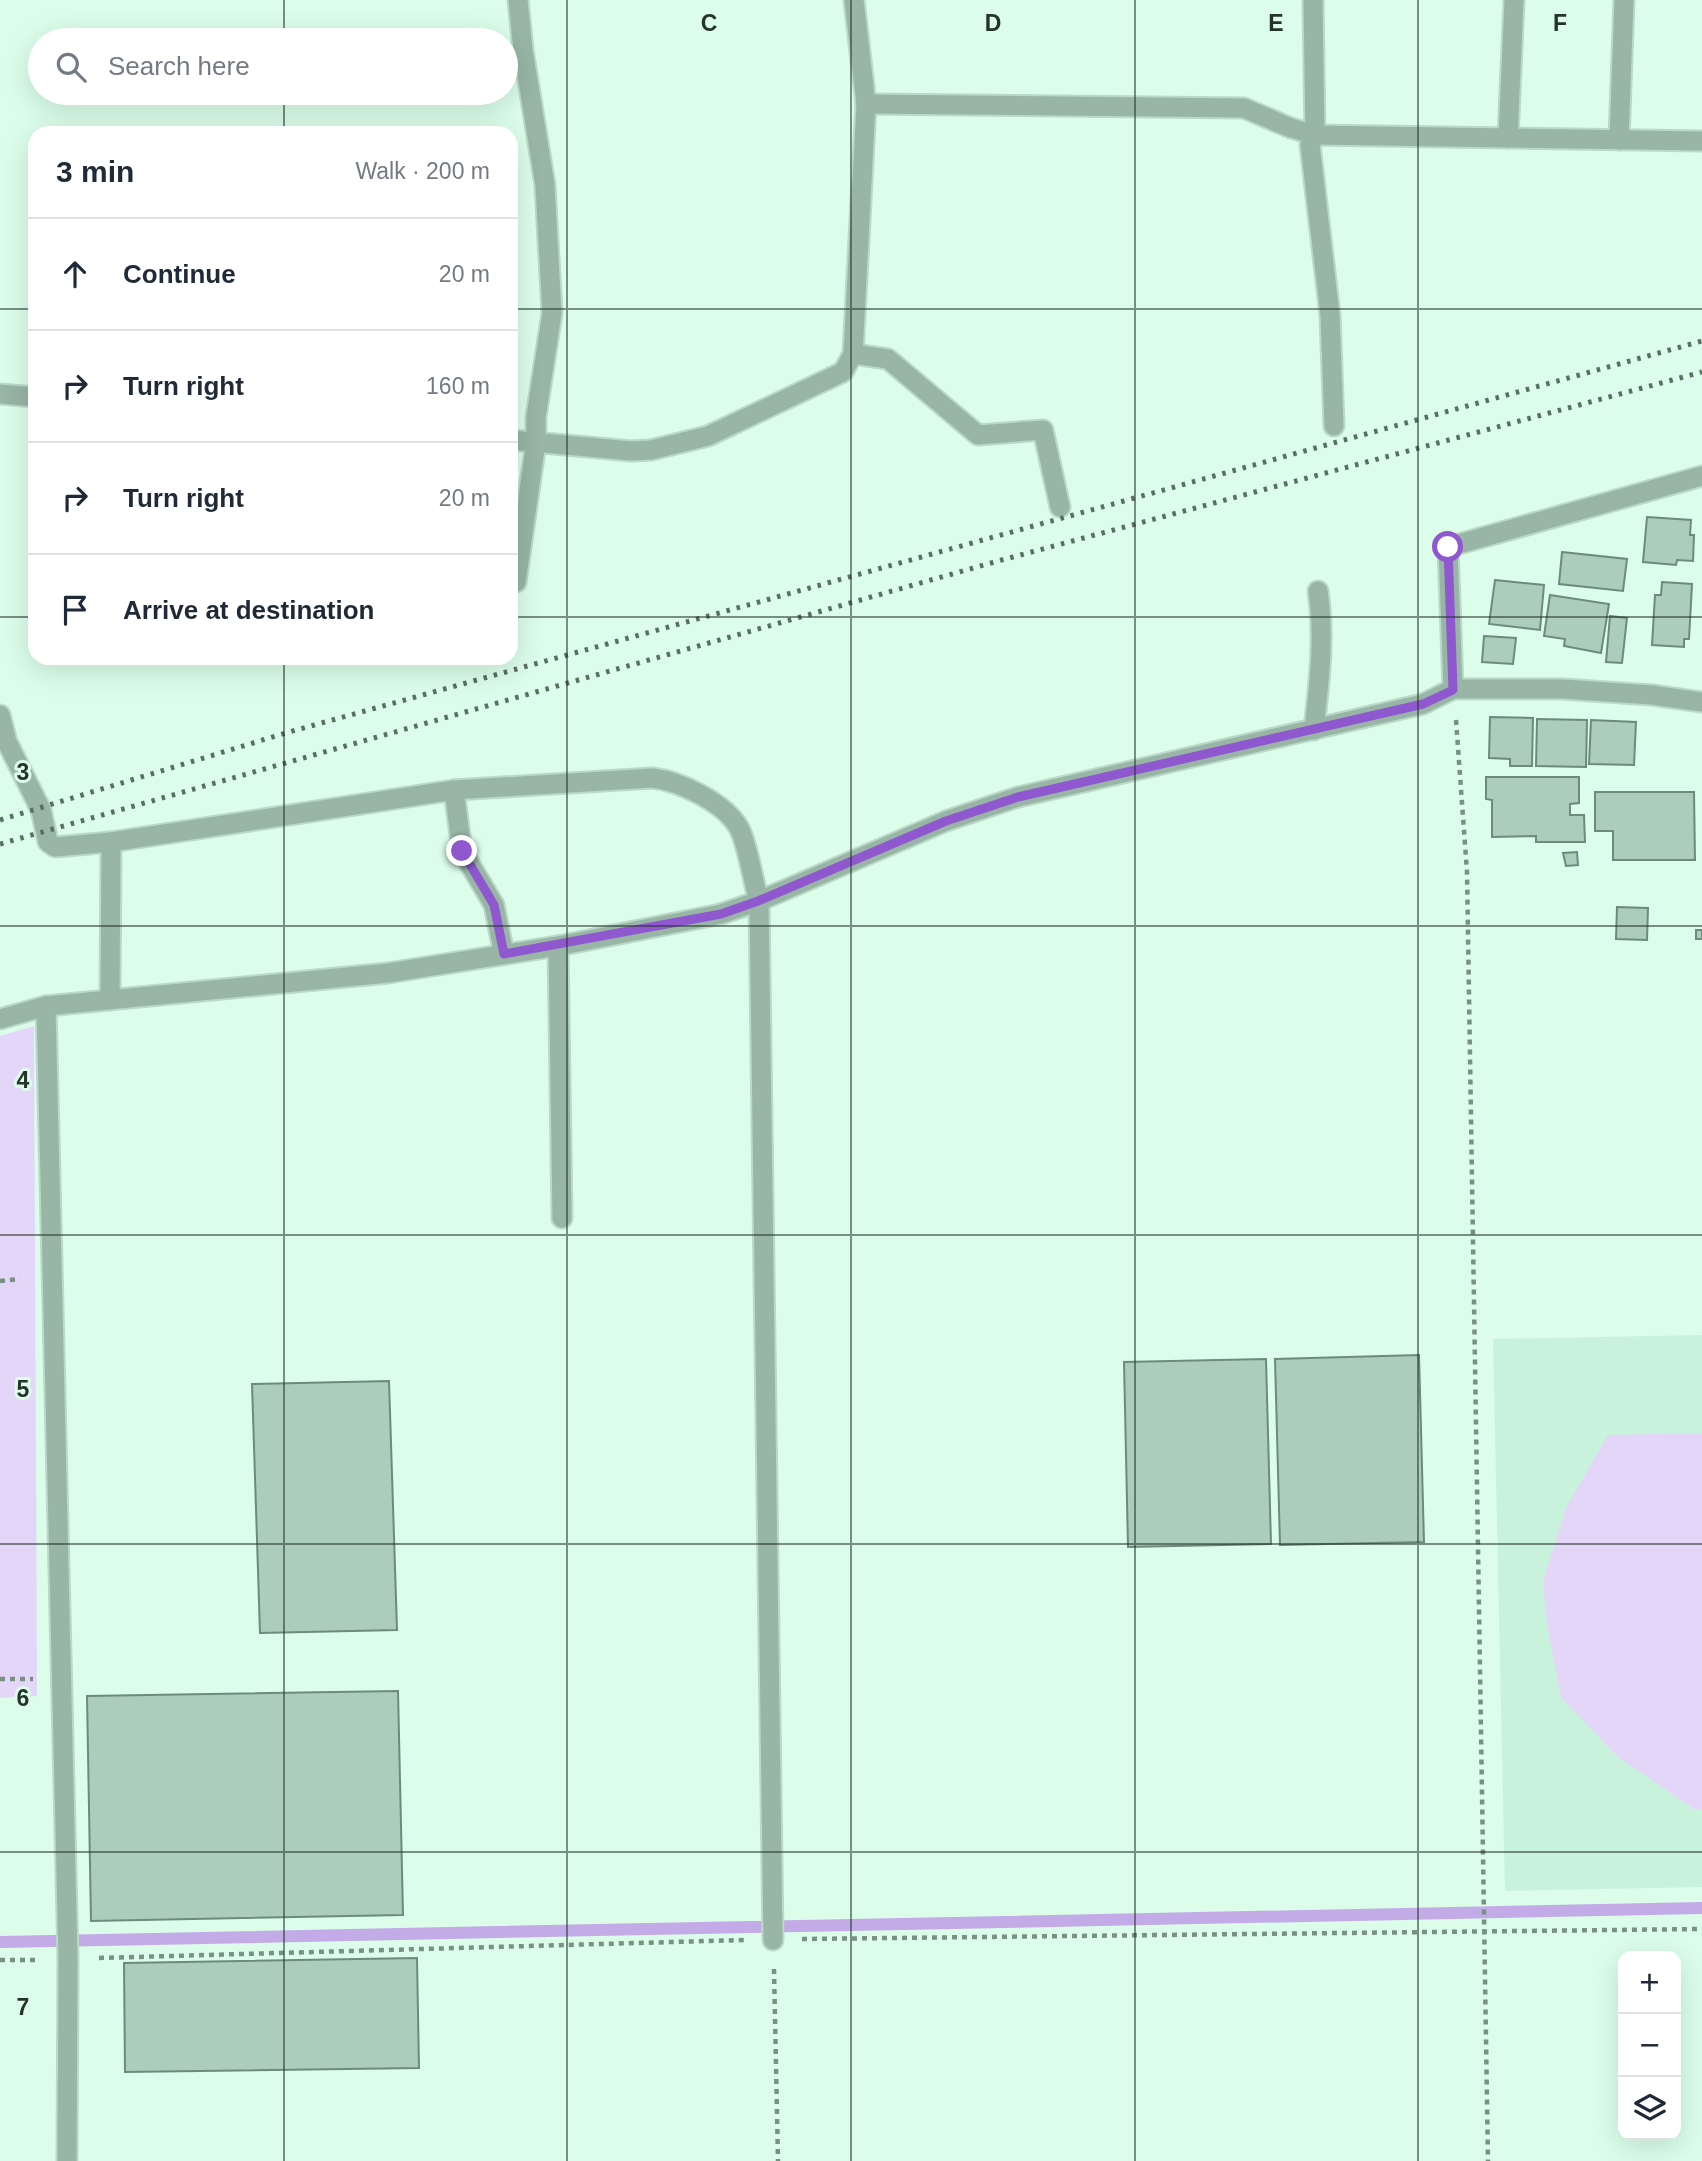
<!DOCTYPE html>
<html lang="en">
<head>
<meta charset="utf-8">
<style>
  body { margin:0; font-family:Helvetica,sans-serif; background:#f2f2f3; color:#1f2937 }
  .controls { position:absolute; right:21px; bottom:21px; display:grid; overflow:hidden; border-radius:14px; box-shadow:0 7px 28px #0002 }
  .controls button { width:63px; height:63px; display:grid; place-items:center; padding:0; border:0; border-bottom:2px solid #e0e1e3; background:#fff; color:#1f2937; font:35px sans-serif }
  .stop { position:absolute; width:21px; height:21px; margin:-16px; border:5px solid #8f58cf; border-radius:50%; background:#fff }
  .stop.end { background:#8f58cf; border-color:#fff; box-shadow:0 2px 7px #0008 }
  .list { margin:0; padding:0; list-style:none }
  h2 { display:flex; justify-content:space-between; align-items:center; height:91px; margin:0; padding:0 28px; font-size:30px }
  h2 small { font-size:23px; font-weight:400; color:#747a83 }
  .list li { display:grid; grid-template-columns:46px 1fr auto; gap:21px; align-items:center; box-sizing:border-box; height:112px; padding:0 28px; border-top:2px solid #e0e1e3 }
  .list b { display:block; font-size:26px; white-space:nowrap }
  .list em { font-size:23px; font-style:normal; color:#747a83 }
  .icon { flex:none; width:38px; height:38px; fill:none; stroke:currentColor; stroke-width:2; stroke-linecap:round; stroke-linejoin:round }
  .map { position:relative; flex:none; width:1702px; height:2161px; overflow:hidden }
  .search { position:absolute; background:#fff; box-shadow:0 7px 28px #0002; left:28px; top:28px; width:490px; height:77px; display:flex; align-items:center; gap:18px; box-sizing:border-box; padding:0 24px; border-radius:38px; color:#747a83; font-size:26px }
  .panel { position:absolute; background:#fff; box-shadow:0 7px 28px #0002; left:28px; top:126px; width:490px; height:539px; border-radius:21px }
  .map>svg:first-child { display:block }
  .built { fill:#c9f2dc }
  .green { fill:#e3d6f8 }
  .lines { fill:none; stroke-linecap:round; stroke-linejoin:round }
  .stream { stroke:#c2abe6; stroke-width:12 }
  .building { fill:#adcdbc; stroke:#6c8b7b; stroke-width:2 }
  .minor-casing { stroke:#bad9c8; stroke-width:23 }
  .path { stroke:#799083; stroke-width:4.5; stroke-dasharray:5 5; stroke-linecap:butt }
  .minor { stroke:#98b5a6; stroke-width:19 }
  .rail { stroke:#5b6e63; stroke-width:5; stroke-dasharray:3.5 7; stroke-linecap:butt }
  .route { stroke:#8f58cf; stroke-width:9 }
  .grid { fill:none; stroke:#26332c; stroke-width:2; stroke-opacity:0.55 }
  .grid-label { font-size:23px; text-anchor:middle; font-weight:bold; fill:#26332c; stroke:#dbfdea; stroke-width:6; stroke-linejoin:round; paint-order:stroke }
</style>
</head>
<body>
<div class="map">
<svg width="1702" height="2161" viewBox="0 0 1702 2161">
  <rect width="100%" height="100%" fill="#dbfdea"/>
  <polygon class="built" points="1702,1335 1702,1887 1505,1891 1493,1339"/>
  <g class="green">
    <polygon points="34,1026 37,1696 0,1698 0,1036"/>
    <polygon points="1702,1433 1702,1809 1694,1809 1618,1757 1561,1697 1547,1625 1543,1581 1566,1508 1608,1435"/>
  </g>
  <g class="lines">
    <polyline class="stream" points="0,1942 1702,1908"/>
  </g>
  <g class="building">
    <polygon points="1647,517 1691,520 1690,535 1694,535 1693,561 1677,560 1676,565 1643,562"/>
    <polygon points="1562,552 1627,559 1623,591 1559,584"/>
    <polygon points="1495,580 1544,585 1540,630 1489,624"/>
    <polygon points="1662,582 1692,584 1689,639 1684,639 1684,647 1652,645 1655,595 1661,595"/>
    <polygon points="1550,595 1609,604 1601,653 1564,646 1565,639 1544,636"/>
    <polygon points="1610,616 1627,618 1622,663 1606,662"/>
    <polygon points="1484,636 1516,638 1513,664 1482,662"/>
    <polygon points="1490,717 1533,718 1532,766 1510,766 1510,759 1489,758"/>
    <polygon points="1537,719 1587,720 1586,767 1536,766"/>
    <polygon points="1591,720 1636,722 1634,765 1589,764"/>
    <polygon points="1486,777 1579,777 1579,803 1570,804 1570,815 1584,815 1585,842 1536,842 1536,836 1492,837 1492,800 1486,799"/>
    <polygon points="1595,792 1694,792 1695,860 1613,860 1613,831 1595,831"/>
    <polygon points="1577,852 1578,865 1566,866 1563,853"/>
    <polygon points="1617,907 1648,908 1647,940 1616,939"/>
    <rect x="1696" y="930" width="6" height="9"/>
    <polygon points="1419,1355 1424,1542 1280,1545 1275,1359"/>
    <polygon points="1266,1359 1271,1544 1128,1547 1124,1362"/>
    <polygon points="389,1381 397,1630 260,1633 252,1384"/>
    <polygon points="398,1691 403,1915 91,1921 87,1696"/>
    <polygon points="417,1958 419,2068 125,2072 124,1963"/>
  </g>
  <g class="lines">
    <g class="minor-casing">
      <g id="minor">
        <polyline points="1313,0 1315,135 1310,145 1330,315 1334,426"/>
        <polyline points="866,104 1244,108 1291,128 1315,135 1702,141"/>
        <polyline points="1508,138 1514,0"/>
        <polyline points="1619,140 1624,0"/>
        <polyline points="853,354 888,359 978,435 1043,430 1060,507"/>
        <polyline points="0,394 35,397"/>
        <polyline points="511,440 631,451 651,450 708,436 843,372 853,354 866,104 854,0"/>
        <polyline points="516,582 536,442 536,417 552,313 545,185 523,50 518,0"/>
        <polyline points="1453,689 1448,547 1702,476"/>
        <path d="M 0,715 L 7,742 L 41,810 L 48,842 L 55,847 L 111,842 L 454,790 L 652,778 C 680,781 725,803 739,828 C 748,845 753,882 759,901 L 773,1940"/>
        <path d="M 1314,730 C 1319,683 1325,638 1318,591"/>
        <polyline points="454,790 462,851 494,905 504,954"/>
        <polyline points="558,946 562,1218"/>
        <polyline points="110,1000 111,842"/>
        <polyline points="46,1006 68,1959 67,2161"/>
        <polyline points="0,1019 46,1006 388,973 558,946 721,914 759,901 946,821 1018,797 1423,704 1453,689 1563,689 1652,695 1702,702"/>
      </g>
    </g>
    <g class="path">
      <polyline points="1456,720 1467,872 1488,2161"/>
      <polyline points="0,1281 20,1279"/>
      <polyline points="0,1679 33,1679"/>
      <polyline points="802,1939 1702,1929"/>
      <polyline points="99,1958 744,1940"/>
      <polyline points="0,1960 38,1960"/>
      <polyline points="774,1969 778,2161"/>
    </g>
    <use href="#minor" class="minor"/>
    <g class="rail">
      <polyline points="0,820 289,732 1702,341"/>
      <polyline points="0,844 998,561 1702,372"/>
    </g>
  </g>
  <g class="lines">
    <polyline class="route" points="462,851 494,905 504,954 721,914 758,901 946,821 1018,797 1423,704 1453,690 1448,547"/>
  </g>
  <path class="grid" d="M 284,0 L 284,40M 567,0 L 567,2161M 851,0 L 851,2161M 1135,0 L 1135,2161M 1418,0 L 1418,2161M 284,93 L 284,133M 0,309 L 35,309M 511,309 L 1702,309M 0,617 L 35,617M 511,617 L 1702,617M 284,658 L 284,2161M 0,926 L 1702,926M 0,1235 L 1702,1235M 0,1544 L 1702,1544M 0,1852 L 1702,1852"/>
  <g class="grid-label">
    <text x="709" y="31">C</text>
    <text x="993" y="31">D</text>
    <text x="1276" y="31">E</text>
    <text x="1560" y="31">F</text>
    <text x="23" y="780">3</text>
    <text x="23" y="1088">4</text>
    <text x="23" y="1397">5</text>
    <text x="23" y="1706">6</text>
    <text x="23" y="2015">7</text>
  </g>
</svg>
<div class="controls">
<button>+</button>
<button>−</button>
<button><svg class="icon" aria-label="layers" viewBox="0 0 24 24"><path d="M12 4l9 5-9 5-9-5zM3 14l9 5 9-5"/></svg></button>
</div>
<div class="stop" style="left:1448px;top:547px"></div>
<div class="stop end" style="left:462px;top:851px"></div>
<div class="search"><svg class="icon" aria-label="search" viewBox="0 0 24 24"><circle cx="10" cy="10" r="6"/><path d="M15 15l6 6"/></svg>Search here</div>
<section class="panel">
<h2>3 min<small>Walk · 200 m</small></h2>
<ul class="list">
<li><svg class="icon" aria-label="ahead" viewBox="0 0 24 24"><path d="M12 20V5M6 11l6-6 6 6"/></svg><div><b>Continue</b></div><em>20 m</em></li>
<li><svg class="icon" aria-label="right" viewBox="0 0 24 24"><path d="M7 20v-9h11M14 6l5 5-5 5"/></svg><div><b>Turn right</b></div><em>160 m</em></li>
<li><svg class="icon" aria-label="right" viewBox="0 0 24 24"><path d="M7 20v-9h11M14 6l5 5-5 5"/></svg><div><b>Turn right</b></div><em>20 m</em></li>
<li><svg class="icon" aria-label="arrive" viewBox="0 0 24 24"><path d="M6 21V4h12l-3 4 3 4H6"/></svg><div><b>Arrive at destination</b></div></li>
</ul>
</section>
</div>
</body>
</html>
